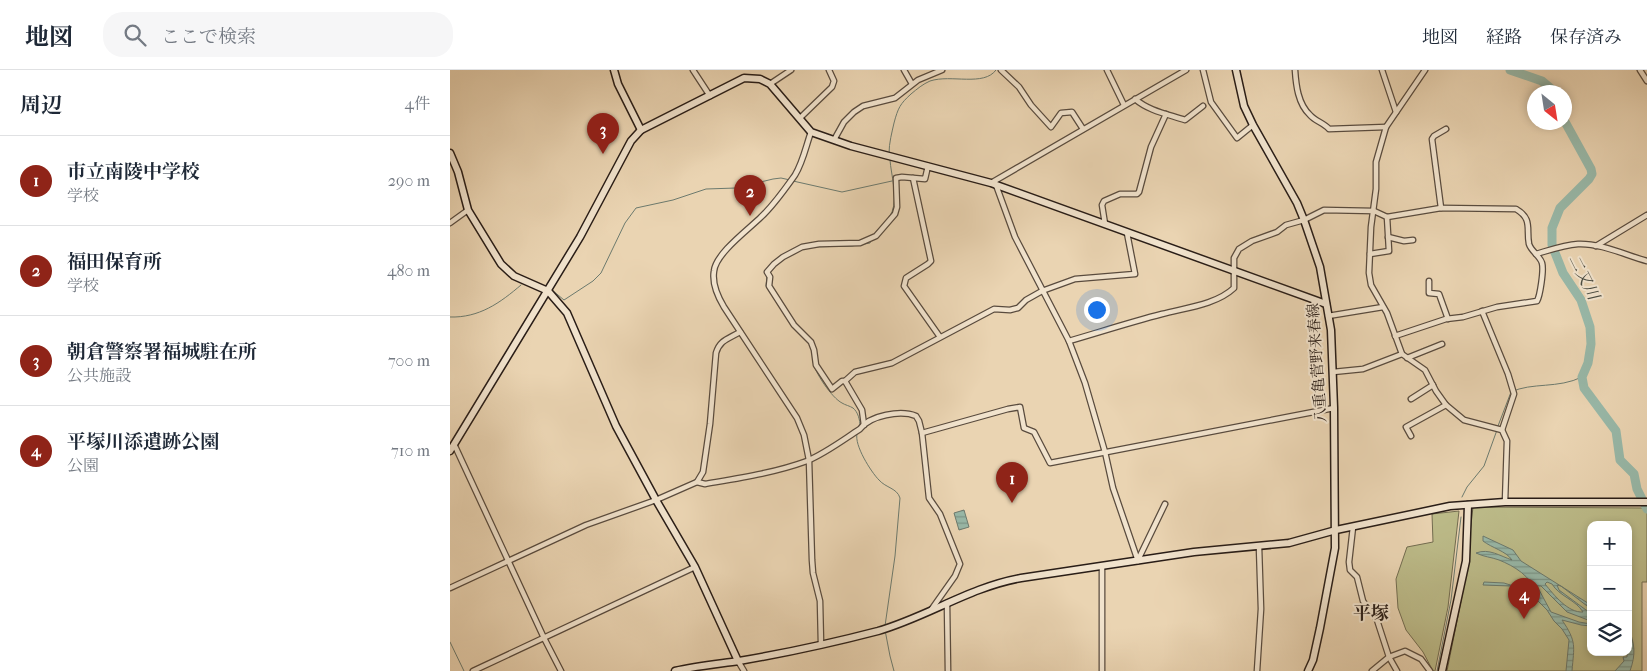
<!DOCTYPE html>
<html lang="ja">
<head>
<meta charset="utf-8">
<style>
  body { margin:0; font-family:"IM FELL French Canon","Noto Serif JP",serif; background:#f6f6f7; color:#1f2937 }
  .controls { position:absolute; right:15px; bottom:15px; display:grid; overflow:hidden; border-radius:10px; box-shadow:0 2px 8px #0003 }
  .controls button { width:45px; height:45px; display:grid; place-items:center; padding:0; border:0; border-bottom:1px solid #e0e1e3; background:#fff; color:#1f2937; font:25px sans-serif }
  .compass { position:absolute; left:1077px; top:15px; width:45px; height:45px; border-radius:50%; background:#fff; box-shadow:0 2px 8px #0003; rotate:150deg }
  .you { position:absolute; left:646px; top:239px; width:18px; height:18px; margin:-12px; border:4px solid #fff; border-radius:50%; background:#1a73e8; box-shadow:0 0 0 8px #1a73e833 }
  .badge { display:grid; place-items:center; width:32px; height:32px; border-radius:50%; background:#8f2418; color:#fff; font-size:16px; font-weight:700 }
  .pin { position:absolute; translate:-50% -41px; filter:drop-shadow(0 1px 2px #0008) }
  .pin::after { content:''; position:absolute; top:26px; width:18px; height:15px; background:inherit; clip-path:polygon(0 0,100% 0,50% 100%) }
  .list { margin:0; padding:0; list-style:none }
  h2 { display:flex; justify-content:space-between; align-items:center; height:65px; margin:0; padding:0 20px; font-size:21px }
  h2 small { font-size:16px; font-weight:400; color:#747a83 }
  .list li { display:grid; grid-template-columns:32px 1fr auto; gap:15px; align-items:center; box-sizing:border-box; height:90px; padding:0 20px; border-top:1px solid #e0e1e3 }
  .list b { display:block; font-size:19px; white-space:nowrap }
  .list p { margin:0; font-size:16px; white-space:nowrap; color:#747a83 }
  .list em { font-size:16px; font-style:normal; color:#747a83 }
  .icon { flex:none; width:28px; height:28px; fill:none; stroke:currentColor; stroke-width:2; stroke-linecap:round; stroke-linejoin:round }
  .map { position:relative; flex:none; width:1197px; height:601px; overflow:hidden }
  header { display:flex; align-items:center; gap:30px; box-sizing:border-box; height:70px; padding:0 25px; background:#fff; border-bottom:1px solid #e0e1e3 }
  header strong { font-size:24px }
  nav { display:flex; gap:28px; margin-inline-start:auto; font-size:18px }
  .search { width:350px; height:45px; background:#f6f6f7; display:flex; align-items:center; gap:12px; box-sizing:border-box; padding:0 18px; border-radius:20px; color:#747a83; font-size:19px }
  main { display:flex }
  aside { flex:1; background:#fff }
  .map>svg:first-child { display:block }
  .park { fill:#bcbb89; stroke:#726c50; fill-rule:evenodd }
  .water { fill:url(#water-rules); stroke:#6c7a6e; fill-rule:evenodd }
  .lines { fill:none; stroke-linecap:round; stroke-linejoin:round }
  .stream { stroke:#6c7a6e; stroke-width:1 }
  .river { stroke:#98b8a8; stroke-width:9 }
  .street-casing { stroke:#594b3e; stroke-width:7 }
  .secondary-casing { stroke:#291d17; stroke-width:9 }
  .street { stroke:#f1e3cd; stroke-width:4.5 }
  .secondary { stroke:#f1e3cd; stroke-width:6 }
  .labels { text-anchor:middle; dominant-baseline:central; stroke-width:4; stroke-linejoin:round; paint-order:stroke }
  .street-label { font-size:15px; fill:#291d17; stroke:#f1e3cd }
  .water-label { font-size:16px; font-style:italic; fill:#4a4c42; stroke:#f1e3cd }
  .quarter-label { font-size:18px; font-weight:bold; fill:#291d17; stroke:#f1e3cd }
</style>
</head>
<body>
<header>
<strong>地図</strong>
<div class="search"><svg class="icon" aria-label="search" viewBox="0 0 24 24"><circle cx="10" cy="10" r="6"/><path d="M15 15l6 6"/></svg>ここで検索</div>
<nav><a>地図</a><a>経路</a><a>保存済み</a></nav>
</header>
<main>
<aside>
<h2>周辺<small>4件</small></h2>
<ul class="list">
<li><span class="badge">1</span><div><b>市立南陵中学校</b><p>学校</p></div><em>290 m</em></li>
<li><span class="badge">2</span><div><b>福田保育所</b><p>学校</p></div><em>480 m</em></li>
<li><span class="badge">3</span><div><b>朝倉警察署福城駐在所</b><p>公共施設</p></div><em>700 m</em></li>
<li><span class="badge">4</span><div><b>平塚川添遺跡公園</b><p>公園</p></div><em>710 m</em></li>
</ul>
</aside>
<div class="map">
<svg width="1197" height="601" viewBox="0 0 1197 601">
  <defs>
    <pattern id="water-rules" width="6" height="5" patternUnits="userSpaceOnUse" patternTransform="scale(1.25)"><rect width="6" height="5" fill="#98b8a8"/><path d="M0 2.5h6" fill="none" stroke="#7c9588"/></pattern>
  </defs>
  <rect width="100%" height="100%" fill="#ead4b2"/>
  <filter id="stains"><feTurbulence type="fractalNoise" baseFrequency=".004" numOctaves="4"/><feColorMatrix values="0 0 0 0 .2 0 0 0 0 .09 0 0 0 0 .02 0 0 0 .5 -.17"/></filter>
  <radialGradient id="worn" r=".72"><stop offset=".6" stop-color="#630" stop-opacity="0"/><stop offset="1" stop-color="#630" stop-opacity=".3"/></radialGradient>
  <g class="park">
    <path d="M 1023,437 L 1197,438 L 1197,512 L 1192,512 L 1192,601 L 997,601 L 1014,516 ZM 1141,455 L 1178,455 L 1178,582 L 1141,582 Z"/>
    <polygon points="1009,441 998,537 985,601 983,601 973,582 956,560 948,538 946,509 957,477 983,472 982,444"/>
  </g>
  <g class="water">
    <polygon points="514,440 519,457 509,460 504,443"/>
    <path d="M 1033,466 L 1063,480 L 1071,491 L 1141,535 L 1141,539 L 1111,516 L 1107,515 L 1109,520 L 1136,540 L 1141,542 L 1141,550 L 1138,550 L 1117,542 L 1091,516 L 1087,516 L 1101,542 L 1129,552 L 1141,554 L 1141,556 L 1131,555 L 1112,550 C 1127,572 1124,576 1122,601 L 1116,601 L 1119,570 L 1112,559 L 1104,551 L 1097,540 L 1086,529 L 1060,516 L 1033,515 L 1034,512 L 1054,513 L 1086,523 C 1081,506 1064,496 1049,490 C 1041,487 1034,487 1026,483 C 1039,478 1050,486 1062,490 C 1056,481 1042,478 1033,471 ZM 1097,512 L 1102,514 C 1109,526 1126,530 1133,542 C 1118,543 1104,525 1095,514 Z"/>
    <path d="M 1178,557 C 1185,574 1186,584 1180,601 L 1165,601 L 1174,591 L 1173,587 L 1177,587 Z"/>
  </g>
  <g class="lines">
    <g class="stream">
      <path d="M 439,83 C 439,73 442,62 444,53 C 448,38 450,34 461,24 C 467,19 473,14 480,11 C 501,4 534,17 546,0"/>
      <polyline points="343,111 392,122 442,111"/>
      <path d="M 424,164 C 430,157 438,150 442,142 C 448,126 441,105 440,90"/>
      <polyline points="362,177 402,176 420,173 421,170"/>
      <polyline points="350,180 358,178"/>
      <polyline points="317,205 316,216 339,251"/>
      <polyline points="102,220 114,230 143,211 151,203 175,153 186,138 223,130 256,119 286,118 323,109 331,108 340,110"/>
      <path d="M 0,247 C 29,248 50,233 71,215"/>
      <polyline points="342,257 348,263"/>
      <path d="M 363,291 C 364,302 382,328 392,333 C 395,335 400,336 403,338 C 408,342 410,350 410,356"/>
      <path d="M 1048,356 L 1061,322 C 1082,312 1108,319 1132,307"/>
      <path d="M 407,364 C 404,375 421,402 429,410 C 436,418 447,418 450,428 L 445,486 L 435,556"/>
      <polyline points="1012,427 1017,417 1034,396 1047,360"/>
      <polyline points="435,560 440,586 444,601"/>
      <polyline points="0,572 14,601"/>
      <polyline points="987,601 1001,530 1011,447"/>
    </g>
    <g class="river">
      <polyline points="1060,0 1092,11 1105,22"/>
      <polyline points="1114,50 1141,99 1142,104 1139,109 1110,138 1102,158 1102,175 1113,203 1131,230 1140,257 1141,274 1138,293 1132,307 1134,318 1166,361 1170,390 1184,404 1187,419 1197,439"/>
    </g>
    <g class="street-casing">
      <g id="street">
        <polyline points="243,0 260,26"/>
        <polyline points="454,0 462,14"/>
        <polyline points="551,0 569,17 581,35 601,57 611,43 622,42 633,59"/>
        <polyline points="657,0 674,35"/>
        <polyline points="753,0 761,32 787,68 803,55"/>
        <path d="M 845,0 C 846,15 848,34 860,45 C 865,51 874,53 879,59 L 936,57"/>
        <polyline points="932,0 946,42"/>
        <polyline points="975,0 936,57 926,92 926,119 921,157 919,203 921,215 937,243 952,284 975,300 986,321 996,335 1014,350 1052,360 1057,371 1055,432"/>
        <polyline points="1190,0 1197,11"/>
        <polyline points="320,14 341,0"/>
        <path d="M 685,29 C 699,41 717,44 735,50 L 753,36"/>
        <polyline points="350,48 382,17 384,11 379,0"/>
        <path d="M 361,62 C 356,76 353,92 345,105 C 335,119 324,135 311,147 C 299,159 266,183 264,201 C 262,213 268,227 274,237 L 347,348 L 354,365 L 359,390 L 362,490 L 363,503 L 370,531 L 371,574"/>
        <polyline points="384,70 394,52 404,42 413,36 445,28 468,10 492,0"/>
        <polyline points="463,108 481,191 478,194 456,208 454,216 490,267"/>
        <polyline points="541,113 736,0"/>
        <polyline points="546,115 565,167 619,271 635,313 655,382 663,418 688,491"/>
        <polyline points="991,138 982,69 984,66 996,59"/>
        <polyline points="0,153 18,140"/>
        <polyline points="655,154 652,135 654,131 670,124 687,124 689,122 701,77 716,44"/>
        <polyline points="938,167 954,171 963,170"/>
        <polyline points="1146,176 1197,145"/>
        <polyline points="920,184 939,181 937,147"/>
        <path d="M 1086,184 C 1100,180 1114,175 1128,174 C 1151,173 1175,185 1197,191"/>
        <polyline points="979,211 979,223 989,224 998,249"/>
        <polyline points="1032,241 1058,304 1064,324 1052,360"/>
        <polyline points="878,246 933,237"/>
        <path d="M 619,271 C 650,262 681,252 712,244 C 734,238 766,235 784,218 L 784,188 L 789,179 L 802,171 L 827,162 L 836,155 L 854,150 L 874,140 L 924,141 L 937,147 L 991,138 L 1066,139 C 1083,149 1076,159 1079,174 C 1081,181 1090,186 1092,193 C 1094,200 1090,226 1087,231 L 1047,237 L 1013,247 L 996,249 L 945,266"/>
        <polyline points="957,288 992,274"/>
        <polyline points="883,302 913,299 952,284"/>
        <polyline points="395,311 392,311 382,319 366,295 364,280 361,272 344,255 319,216 320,207 317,202 324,194 333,187 352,177 369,174 410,173 426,166 445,144 447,137 446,108 452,107 475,109 478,96"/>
        <polyline points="961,329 983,315"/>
        <polyline points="414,355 412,340 395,311 405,302 442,293 544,239 560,240 568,238 576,230 592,221 625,209 685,204 677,163"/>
        <polyline points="472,363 558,339 570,337 574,358 584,362 600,393 884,338"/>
        <polyline points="961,366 956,357 996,335"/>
        <polyline points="4,374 94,568 111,601"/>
        <path d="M 247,412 L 255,414 C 290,408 324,403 357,391 C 376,383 393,370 410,359 C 420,345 451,340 466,346 L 469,351 L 472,363 L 479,428 L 490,444 L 510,494 L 505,506 L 481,540"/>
        <polyline points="903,457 899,492 900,500 907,507 913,531 927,550 939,587 922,601"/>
        <polyline points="688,490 715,434"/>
        <path d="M 0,518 L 136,455 L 206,430 L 247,412 L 253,402 L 260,354 L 266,283 C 270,270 278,269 290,262"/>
        <polyline points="497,533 498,601"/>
        <polyline points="288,591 294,601"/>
        <polyline points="23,601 245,497"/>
        <polyline points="652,601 652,496"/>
        <polyline points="807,601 811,539 809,477"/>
        <polyline points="947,601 939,587 955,581 971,589 980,601"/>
      </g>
    </g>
    <g class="secondary-casing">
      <g id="secondary">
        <polyline points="164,0 168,14 191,60"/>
        <polyline points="786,0 794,36 803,55 847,133 854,150 870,197 881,260 884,338 885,478 870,558 863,590 858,601"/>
        <polyline points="0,83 8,102 18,140 51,194 64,206 98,221 117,243 166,356 206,430 245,497 288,591"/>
        <polyline points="0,381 130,167 181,71 191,60 294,8 310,9 320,14 361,62 401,76 541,113 876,234"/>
        <path d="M 225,601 C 246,596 268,594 289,591 C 336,583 382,573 428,561 C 477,547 520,517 571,508 L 744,482 L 839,473 L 886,460 L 1000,436 L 1055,432 L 1197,432"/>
        <polyline points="992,601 1016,491 1018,435"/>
      </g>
    </g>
    <use href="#street" class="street"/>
    <use href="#secondary" class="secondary"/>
  </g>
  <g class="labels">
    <g class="street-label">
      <text transform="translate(867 293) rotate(-94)">八重亀菅野来春線</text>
    </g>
    <g class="water-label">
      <text transform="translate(1134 207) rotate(63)">二又川</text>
    </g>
    <g class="quarter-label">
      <text x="921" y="543">平塚</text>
    </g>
  </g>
  <rect width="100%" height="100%" filter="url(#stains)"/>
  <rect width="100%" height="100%" fill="url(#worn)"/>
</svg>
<div class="controls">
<button>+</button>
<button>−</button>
<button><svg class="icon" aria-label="layers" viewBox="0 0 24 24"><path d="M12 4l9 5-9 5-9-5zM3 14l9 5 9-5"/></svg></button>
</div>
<svg class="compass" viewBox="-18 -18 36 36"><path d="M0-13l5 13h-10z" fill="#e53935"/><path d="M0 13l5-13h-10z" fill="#747a83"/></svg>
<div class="you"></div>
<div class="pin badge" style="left:562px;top:433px">1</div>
<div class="pin badge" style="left:300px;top:146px">2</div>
<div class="pin badge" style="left:153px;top:84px">3</div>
<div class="pin badge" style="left:1074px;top:549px">4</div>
</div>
</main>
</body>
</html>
